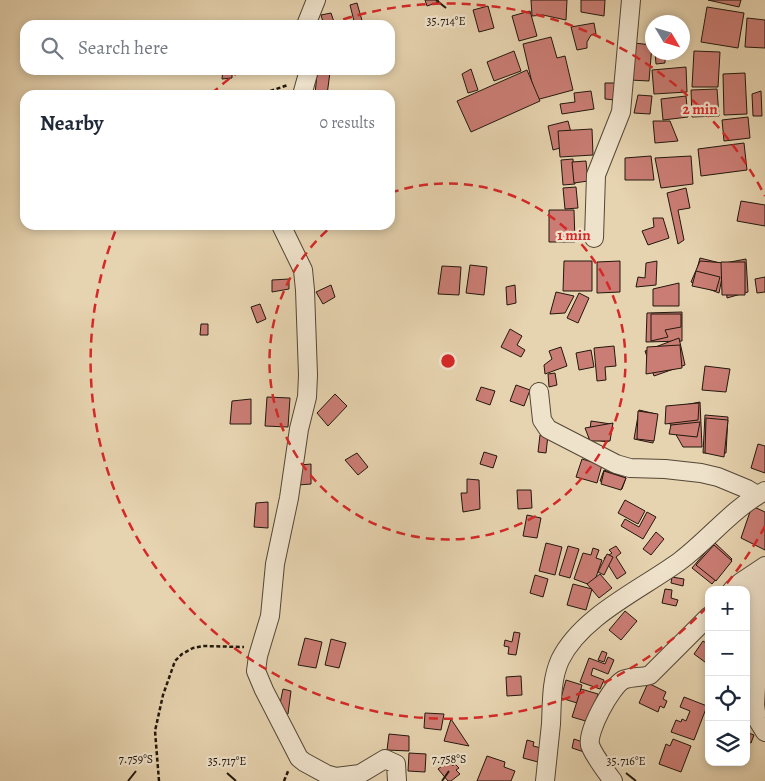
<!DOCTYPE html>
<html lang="en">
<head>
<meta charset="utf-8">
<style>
  body { margin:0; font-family:Alegreya,serif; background:#f2f2f3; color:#1f2937 }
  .controls { position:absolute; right:15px; bottom:15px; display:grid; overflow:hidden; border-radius:10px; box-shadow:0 2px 8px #0003 }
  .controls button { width:45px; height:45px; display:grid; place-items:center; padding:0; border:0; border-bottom:1px solid #e0e1e3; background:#fff; color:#1f2937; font:25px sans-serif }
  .compass { position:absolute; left:645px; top:15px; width:45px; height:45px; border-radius:50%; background:#fff; box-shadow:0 2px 8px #0003; rotate:128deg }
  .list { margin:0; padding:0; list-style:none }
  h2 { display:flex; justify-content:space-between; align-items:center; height:65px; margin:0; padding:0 20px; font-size:21px }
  h2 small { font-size:16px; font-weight:400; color:#747a83 }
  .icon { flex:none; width:28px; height:28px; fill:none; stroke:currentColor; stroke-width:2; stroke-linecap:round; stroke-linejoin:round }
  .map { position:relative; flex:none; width:765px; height:781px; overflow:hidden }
  .search { position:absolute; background:#fff; box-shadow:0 2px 8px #0003; left:20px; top:20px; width:375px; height:55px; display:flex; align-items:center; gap:12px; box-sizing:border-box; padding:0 18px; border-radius:15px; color:#747a83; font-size:19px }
  .panel { position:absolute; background:#fff; box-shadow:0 2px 8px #0003; left:20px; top:90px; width:375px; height:140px; border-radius:15px }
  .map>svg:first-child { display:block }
  .building { fill:#ca7d74; stroke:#22180d }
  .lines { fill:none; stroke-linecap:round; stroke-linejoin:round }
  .minor-casing { stroke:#534736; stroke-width:20 }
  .path { stroke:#22180d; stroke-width:2.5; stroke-dasharray:4 2.5; stroke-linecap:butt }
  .minor { stroke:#efe2cb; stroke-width:18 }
  .ticks { fill:none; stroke:#22180d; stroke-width:2 }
  .ring { fill:none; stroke:#d62828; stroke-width:2.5; stroke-dasharray:9 6 }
  .ticks-label { font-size:12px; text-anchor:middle; fill:#22180d; stroke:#efe2cb; stroke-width:4.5; stroke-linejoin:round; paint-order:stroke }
  .centre { fill:#d62828; stroke:#efe2cb; stroke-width:2.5 }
  .ring-label { font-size:15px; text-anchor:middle; font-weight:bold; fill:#d62828; stroke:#efe2cb; stroke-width:4.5; stroke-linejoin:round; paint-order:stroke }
</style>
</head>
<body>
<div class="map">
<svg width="765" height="781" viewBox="0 0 765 781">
  <rect width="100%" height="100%" fill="#e6d3af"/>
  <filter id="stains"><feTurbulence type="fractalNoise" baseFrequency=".004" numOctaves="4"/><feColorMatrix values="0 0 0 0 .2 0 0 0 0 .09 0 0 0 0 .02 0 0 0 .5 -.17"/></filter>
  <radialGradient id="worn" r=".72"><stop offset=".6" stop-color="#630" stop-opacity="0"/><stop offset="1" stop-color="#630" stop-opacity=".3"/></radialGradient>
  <g class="building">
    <polygon points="425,0 438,0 439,2 427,6"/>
    <polygon points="531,0 567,0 566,20 543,15 532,16"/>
    <polygon points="581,0 605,0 604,16 581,12"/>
    <polygon points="708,0 741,0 739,7"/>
    <polygon points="357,3 363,24 355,25 350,5"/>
    <polygon points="488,6 494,28 479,32 473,10"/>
    <polygon points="707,7 744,13 738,48 701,42"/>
    <polygon points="530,11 537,36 519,41 512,16"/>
    <polygon points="331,13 335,25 324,25 321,15"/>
    <polygon points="747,18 765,20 765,48 745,47"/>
    <polygon points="594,23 596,34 591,35 587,42 587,48 577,50 571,27"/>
    <polygon points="551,37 557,58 565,56 573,90 536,100 523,44"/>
    <polygon points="634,43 652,45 649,81 630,80"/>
    <polygon points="514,51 521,71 494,81 487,62"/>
    <polygon points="694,51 720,52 718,87 692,87"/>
    <polygon points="655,52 665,52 665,63 656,64"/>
    <polygon points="686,67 687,92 654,94 652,70"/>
    <polygon points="471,69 478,90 468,93 462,74"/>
    <polygon points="223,70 232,70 232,78 222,79"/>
    <polygon points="527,70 540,101 471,132 457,101"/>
    <polygon points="330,72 327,95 315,95 317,73"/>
    <polygon points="745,73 747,114 724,115 723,74"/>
    <polygon points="605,83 616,83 615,100 605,99"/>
    <polygon points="717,89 719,116 692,117 691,90"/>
    <polygon points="591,91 594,109 562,114 560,104 575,102 574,93"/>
    <polygon points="761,91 762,116 753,116 752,94"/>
    <polygon points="638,95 652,96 650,114 634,113"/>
    <polygon points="686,96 688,117 663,120 661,99"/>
    <polygon points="748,117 750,138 724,141 722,120"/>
    <polygon points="568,121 574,144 553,150 548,126"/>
    <polygon points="653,121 670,121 678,141 655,143"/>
    <polygon points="592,129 593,155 560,157 558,131"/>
    <polygon points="744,143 747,170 701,176 698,149"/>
    <polygon points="651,156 654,180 625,180 625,158"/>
    <polygon points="691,156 693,184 661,188 655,158"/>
    <polygon points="573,159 575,184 563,185 561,160"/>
    <polygon points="586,161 588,181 574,183 572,162"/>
    <polygon points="576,187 578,208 565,209 563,188"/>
    <polygon points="686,188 690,208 678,210 684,240 678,244 667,193"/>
    <polygon points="741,201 765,205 765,226 737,221"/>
    <polygon points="549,210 574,210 575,242 549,242"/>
    <polygon points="653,218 663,218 669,238 648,245 642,231 654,227"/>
    <polygon points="700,258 720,263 717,274 697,269"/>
    <polygon points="746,259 748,292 727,298 725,263"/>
    <polygon points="564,261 592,261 592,291 563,291"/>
    <polygon points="620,261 620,292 597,293 597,262"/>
    <polygon points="657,261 656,285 636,287 638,277 645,278 646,263"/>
    <polygon points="700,261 725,263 719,293 691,282"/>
    <polygon points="721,262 745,262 745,295 722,295"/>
    <polygon points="470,265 487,267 484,295 466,293"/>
    <polygon points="442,266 461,267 459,295 438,294"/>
    <polygon points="696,271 720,277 716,291 692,286"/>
    <polygon points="765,277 765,292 757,293 755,279"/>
    <polygon points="289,279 289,289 272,292 272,280"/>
    <polygon points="679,283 679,306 653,306 653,289"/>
    <polygon points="331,285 335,297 323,304 316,292"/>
    <polygon points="515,285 516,303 507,305 506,287"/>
    <polygon points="556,292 574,296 565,313 550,314"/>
    <polygon points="579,293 589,298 578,323 567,318"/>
    <polygon points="260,304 266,319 257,323 251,307"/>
    <polygon points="682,312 682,341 646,342 647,313"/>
    <polygon points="651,314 681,314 681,327 665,330 668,337 651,341"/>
    <polygon points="201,324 208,324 208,335 200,335"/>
    <polygon points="510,329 522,336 517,345 525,350 521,357 501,347"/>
    <polygon points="679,338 685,365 654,376 645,351"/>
    <polygon points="680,345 682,368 646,374 647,347"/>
    <polygon points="614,346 616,366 605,367 606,380 597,381 594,348"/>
    <polygon points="561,347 567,366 545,374 544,365 552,359 549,351"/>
    <polygon points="591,350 594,367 579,370 576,353"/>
    <polygon points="705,366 730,369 726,392 702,390"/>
    <polygon points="555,373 557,385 549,387 548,374"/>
    <polygon points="516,385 530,390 524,406 510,401"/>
    <polygon points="481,387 495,391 490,405 476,400"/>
    <polygon points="335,394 347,406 328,426 317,413"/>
    <polygon points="267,397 290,398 288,427 265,426"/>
    <polygon points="251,399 251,424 230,424 232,401"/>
    <polygon points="700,402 702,447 683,447 670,424 669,408"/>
    <polygon points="699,403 698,420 665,424 666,406"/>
    <polygon points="639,410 656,414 653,443 634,439"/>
    <polygon points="638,411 658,414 654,441 637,439"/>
    <polygon points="705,415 728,417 726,453 703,453"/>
    <polygon points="706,418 728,420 724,457 705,453"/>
    <polygon points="591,421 611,424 608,442 589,439"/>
    <polygon points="700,422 697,437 669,434 671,425"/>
    <polygon points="613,423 610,441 590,441 585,428"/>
    <polygon points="540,435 548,435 546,453 538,452"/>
    <polygon points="758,444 765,446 765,473 751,468"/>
    <polygon points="484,452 497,456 493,468 480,464"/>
    <polygon points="357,453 368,467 358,475 345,460"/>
    <polygon points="582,459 602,465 597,483 576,477"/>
    <polygon points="311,464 311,484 298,485 300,465"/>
    <polygon points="604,470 626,478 622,489 600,481"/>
    <polygon points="604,471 626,478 621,490 601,484"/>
    <polygon points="467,479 479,480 480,509 463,512 461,493 467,493"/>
    <polygon points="517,490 531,490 532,508 518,509"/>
    <polygon points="625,500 645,511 638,524 618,513"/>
    <polygon points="268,502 268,528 254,527 256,503"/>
    <polygon points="752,506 765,512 765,550 741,538"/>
    <polygon points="647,512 656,517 643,539 621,526 625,519 639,527"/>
    <polygon points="527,515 541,518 537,538 523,536"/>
    <polygon points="656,532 664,539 651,555 643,549"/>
    <polygon points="714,542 732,559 712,584 692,568"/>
    <polygon points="546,543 562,547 555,575 539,571"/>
    <polygon points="714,545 732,561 716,581 696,565"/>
    <polygon points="568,546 579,549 570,578 559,575"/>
    <polygon points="616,546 621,553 616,557 626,573 617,579 604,558 612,553 609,550"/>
    <polygon points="593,548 599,550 596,558 602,560 593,586 574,579 583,553 591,555"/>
    <polygon points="607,554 613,557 604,575 598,572"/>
    <polygon points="600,574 612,588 599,598 587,584"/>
    <polygon points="535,575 548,579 543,597 530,593"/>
    <polygon points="672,577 684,579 683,586 671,583"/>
    <polygon points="573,584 592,589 586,610 567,605"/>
    <polygon points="665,589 672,590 671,598 678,600 676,606 662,603"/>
    <polygon points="625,611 637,621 621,640 609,630"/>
    <polygon points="514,632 520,633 516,655 508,654 509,647 504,646 505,640 512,642"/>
    <polygon points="305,638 322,642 316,668 298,665"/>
    <polygon points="331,639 346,643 339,668 325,665"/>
    <polygon points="703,641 709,645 709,665 694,654"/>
    <polygon points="602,651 607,653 604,662 598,660"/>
    <polygon points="608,657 614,660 608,674 593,668 591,675 604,680 600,689 580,682 589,658 605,664"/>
    <polygon points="521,676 522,695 507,696 506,677"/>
    <polygon points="566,680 582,685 577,703 561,698"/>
    <polygon points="648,683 666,692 663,699 667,701 664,708 660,706 658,712 639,703"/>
    <polygon points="283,689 291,691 288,714 278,713"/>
    <polygon points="581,689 598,694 589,722 572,717"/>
    <polygon points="684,697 707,706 694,740 671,732 676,720 681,722 682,719 686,721 690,711 680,707"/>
    <polygon points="425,713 444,714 441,730 424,728"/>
    <polygon points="451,719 469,746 444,741"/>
    <polygon points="746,732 754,735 751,743 746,741"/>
    <polygon points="389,734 409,736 409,751 387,750"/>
    <polygon points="574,739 586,743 584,752 572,748"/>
    <polygon points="673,739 691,746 681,772 659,764 666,744 670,746"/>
    <polygon points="527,740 534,742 533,746 541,748 538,762 523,758"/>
    <polygon points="409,753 426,754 425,772 408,771"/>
    <polygon points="487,756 505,762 504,767 515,771 511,781 477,781"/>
    <polygon points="449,761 453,766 455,764 459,768 456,770 460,774 451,781 448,781 438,769"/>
  </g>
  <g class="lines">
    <g class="minor-casing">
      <g id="minor">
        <polyline points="306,25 316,0"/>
        <polyline points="302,95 309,70"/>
        <polyline points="281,225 303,270 305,290 308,375 307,397 299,429 289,498 275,564 270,616 258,656 256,671 264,690 299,758 304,762 326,774 336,777 360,774 385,759 396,764 397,781"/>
        <polyline points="594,238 596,175 621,112 631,0"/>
        <polyline points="539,392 542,420 548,429 616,464 630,468 665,469 701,473 718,477 747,489 757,495"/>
        <polyline points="765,567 756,589 757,669 755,705 757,719 765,732"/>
        <polyline points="732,590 741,582 765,566"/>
        <path d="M 545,781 C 547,762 549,743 551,724 C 552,703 551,680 560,660 C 581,616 642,589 680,561 C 709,539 732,509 765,491"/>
        <path d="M 613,781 C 607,773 593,754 590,745 C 587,731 611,687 623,680 C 632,676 641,678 650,675 L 709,616"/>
      </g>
    </g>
    <g class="path">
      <polyline points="258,95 288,85"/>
      <polyline points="159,781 155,731 163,695 175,661 182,654 193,648 203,646 244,647"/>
      <polyline points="284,781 289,769"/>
    </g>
    <use href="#minor" class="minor"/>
  </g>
  <path class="ticks" d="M 436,0 L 446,8M 227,773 L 236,781M 626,773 L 636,781M 128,781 L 136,771M 442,781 L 449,771"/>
  <g class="ring">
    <path d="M390 193A178 178 0 1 1 332 226"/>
    <path d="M765 526A357 357 0 0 1 723 588M707 607A357 357 0 0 1 117 227M211 94A357 357 0 0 1 241 70M329 24A357 357 0 0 1 765 196"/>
  </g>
  <g class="ticks-label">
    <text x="446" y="25">35.714°E</text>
    <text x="136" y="763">7.759°S</text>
    <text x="449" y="763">7.758°S</text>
    <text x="227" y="765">35.717°E</text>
    <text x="626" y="765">35.716°E</text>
  </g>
  <circle cx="448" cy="361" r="8" class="centre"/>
  <g class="ring-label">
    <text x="700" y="114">2 min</text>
    <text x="574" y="240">1 min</text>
  </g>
  <rect width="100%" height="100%" filter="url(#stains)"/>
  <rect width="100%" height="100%" fill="url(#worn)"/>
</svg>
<div class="controls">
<button>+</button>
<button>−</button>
<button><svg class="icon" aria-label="locate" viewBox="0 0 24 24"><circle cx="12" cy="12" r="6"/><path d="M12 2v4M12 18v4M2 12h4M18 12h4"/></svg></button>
<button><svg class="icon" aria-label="layers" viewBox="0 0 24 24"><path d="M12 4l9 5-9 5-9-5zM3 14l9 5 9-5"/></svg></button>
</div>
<svg class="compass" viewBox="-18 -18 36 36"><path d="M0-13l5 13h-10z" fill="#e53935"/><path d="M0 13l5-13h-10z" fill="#747a83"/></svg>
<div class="search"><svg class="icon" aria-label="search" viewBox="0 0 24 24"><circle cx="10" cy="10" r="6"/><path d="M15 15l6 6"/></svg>Search here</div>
<section class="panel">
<h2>Nearby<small>0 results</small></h2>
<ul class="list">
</ul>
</section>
</div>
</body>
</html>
